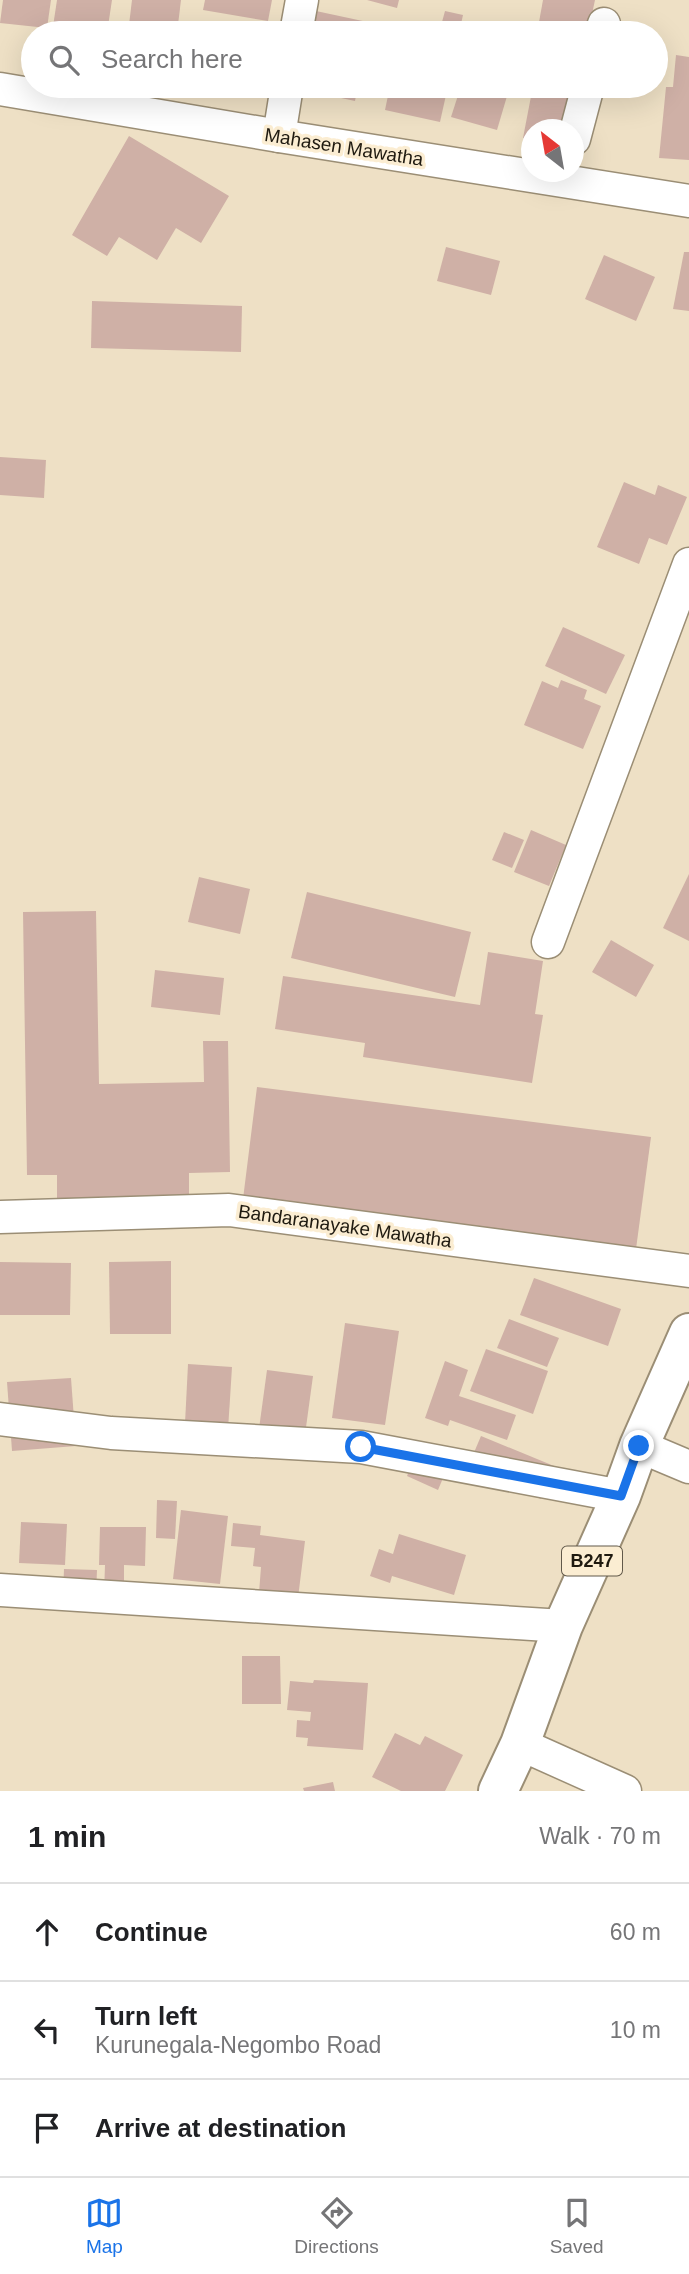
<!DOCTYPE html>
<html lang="en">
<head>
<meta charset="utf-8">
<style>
  body { margin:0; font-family:Helvetica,sans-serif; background:#f2f2f2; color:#202124 }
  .compass { position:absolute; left:521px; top:119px; width:63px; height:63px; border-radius:50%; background:#fff; box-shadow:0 7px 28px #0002; rotate:329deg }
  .stop { position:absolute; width:21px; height:21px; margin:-16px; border:5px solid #1a73e8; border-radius:50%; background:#fff }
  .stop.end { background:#1a73e8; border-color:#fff; box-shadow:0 2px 7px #0008 }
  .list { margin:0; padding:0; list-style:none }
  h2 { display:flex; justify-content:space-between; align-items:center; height:91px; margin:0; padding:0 28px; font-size:30px }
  h2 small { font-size:23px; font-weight:400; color:#757577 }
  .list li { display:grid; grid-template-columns:46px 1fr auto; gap:21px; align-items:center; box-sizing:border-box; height:98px; padding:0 28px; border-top:2px solid #e0e0e0 }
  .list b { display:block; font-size:26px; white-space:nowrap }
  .list p { margin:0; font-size:23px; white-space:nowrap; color:#757577 }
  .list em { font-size:23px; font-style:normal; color:#757577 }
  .icon { flex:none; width:38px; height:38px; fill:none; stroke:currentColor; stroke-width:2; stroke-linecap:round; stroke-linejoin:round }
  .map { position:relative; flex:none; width:689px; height:1791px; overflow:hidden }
  .search { position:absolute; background:#fff; box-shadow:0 7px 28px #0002; left:21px; right:21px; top:21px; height:77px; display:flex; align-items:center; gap:18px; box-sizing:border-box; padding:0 24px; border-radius:38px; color:#757577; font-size:26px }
  .sheet { height:385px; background:#fff }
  nav { display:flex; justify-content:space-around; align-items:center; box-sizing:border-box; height:98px; border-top:2px solid #e0e0e0; background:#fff; font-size:19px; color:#757577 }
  nav a { display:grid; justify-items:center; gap:4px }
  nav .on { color:#1a73e8 }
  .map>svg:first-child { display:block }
  .building { fill:#cfb0a6 }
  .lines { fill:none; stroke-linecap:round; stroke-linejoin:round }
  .minor-casing { stroke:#9b8e75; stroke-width:35 }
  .primary-casing { stroke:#9b8e75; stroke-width:42 }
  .minor { stroke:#fff; stroke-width:32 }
  .primary { stroke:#fff; stroke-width:38 }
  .route { stroke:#1a73e8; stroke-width:9 }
  .labels { text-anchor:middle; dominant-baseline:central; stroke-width:7; stroke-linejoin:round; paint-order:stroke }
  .shield { fill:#fbedd2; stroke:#61594a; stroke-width:2 }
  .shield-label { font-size:18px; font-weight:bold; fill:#1f1a10 }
  .street-label { font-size:19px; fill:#1f1a10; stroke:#fbedd2 }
</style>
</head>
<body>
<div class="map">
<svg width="689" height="1791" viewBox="0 0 689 1791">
  <rect width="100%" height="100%" fill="#eee0c5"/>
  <g class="building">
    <polygon points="3,0 51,0 47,28 0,23"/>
    <polygon points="57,0 112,0 107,33 52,33"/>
    <polygon points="132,0 181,0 177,33 128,33"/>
    <polygon points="205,0 272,0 268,21 203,10"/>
    <polygon points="367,0 399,0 397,8"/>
    <polygon points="543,0 595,0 588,33 537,33"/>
    <polygon points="316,11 372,23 370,33 311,33"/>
    <polygon points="445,11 463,15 459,33 439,33"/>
    <polygon points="676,55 689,57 689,160 659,158 666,87 673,87"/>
    <polygon points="176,86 205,86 204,94 175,90"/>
    <polygon points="300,86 358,86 355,101 299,89"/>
    <polygon points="390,86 448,86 440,122 385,110"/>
    <polygon points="461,86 510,86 497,130 451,117"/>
    <polygon points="533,86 572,86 564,130 532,130 532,139 523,138"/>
    <polygon points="129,136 229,196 201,243 176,228 157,260 119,237 107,256 72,235"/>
    <polygon points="446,247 500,261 491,295 437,281"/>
    <polygon points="684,252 689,252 689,311 673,309"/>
    <polygon points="604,255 655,277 636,321 585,299"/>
    <polygon points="92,301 242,306 241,352 91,348"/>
    <polygon points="0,457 46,460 44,498 0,495"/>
    <polygon points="624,482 655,495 658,485 687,497 667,545 649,538 639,564 597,547"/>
    <polygon points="563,627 625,655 606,694 545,666"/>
    <polygon points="561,680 587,690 584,699 601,706 583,749 524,725 542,681 558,688"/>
    <polygon points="531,830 566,845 549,886 514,872"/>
    <polygon points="504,832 524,840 512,868 492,860"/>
    <polygon points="689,874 689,941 663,928"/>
    <polygon points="199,877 250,889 240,934 188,922"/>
    <polygon points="307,892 471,932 455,997 291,958"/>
    <polygon points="96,911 99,1084 204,1082 203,1041 228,1041 230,1172 189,1173 189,1201 57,1204 57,1175 27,1175 23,912"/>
    <polygon points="611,940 654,965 636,997 592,972"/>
    <polygon points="488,952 543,961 535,1014 543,1015 532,1083 363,1057 365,1043 275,1029 283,976 480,1005"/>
    <polygon points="155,970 224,978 220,1015 151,1007"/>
    <polygon points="257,1087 651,1137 636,1249 243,1199"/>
    <polygon points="171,1261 171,1334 110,1334 109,1262"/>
    <polygon points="0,1262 71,1263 70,1315 0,1315"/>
    <polygon points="534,1278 621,1309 608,1346 520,1315"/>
    <polygon points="509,1319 559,1338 547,1367 497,1348"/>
    <polygon points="345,1323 399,1331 385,1425 332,1418"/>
    <polygon points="486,1349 548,1371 533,1414 470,1391"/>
    <polygon points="445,1361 468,1370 459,1396 516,1415 507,1440 450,1420 448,1426 425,1418"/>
    <polygon points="188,1364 232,1367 227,1446 184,1443"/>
    <polygon points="267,1370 313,1376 304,1442 258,1436"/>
    <polygon points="71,1378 76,1446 12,1451 7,1382"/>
    <polygon points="481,1436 554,1466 541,1499 467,1469"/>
    <polygon points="420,1445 451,1459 438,1490 407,1476"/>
    <polygon points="157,1500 177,1501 175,1539 156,1538"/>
    <polygon points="181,1510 228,1516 220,1584 173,1579"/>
    <polygon points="21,1522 67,1524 65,1565 19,1563"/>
    <polygon points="233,1523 261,1526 260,1535 305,1541 298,1598 259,1593 261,1567 253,1566 255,1548 231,1546"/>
    <polygon points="100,1527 146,1527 145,1566 124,1565 124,1595 104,1594 105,1565 99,1565"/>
    <polygon points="399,1534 466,1555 454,1595 392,1576 390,1583 370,1576 379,1549 393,1554"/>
    <polygon points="64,1569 97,1570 96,1595 63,1594"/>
    <polygon points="242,1656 280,1656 281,1704 242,1704"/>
    <polygon points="314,1680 368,1683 363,1750 307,1746 308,1738 296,1737 297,1720 310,1721 311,1712 287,1710 290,1681 313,1683"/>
    <polygon points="395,1733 420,1745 425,1736 463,1755 445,1791 401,1791 372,1777"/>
    <polygon points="333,1782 335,1791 304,1791 303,1788"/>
  </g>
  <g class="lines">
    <g class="minor-casing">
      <g id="minor">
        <polyline points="296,33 302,0"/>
        <polyline points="601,33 604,24"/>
        <polyline points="0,89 279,136 689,201"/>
        <polyline points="279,136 287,86"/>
        <polyline points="574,139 588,86"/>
        <polyline points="548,942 689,564"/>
        <polyline points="0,1217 229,1210 689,1271"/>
        <polyline points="0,1419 111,1433 361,1447 621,1496"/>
        <polyline points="639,1446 689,1467"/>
        <polyline points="0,1590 563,1626"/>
        <polyline points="520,1744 625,1791"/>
      </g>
    </g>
    <g class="primary-casing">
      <polyline id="primary" points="498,1791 520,1744 563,1626 621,1496 639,1446 689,1333"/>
    </g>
    <use href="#minor" class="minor"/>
    <use href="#primary" class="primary"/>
  </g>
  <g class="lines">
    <polyline class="route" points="361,1447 621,1496 639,1446"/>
  </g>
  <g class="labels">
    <rect class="shield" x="562" y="1546.5" width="60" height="29" rx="5"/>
    <g class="shield-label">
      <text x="592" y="1561">B247</text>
    </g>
    <g class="street-label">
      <text transform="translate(344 147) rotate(9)">Mahasen Mawatha</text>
      <text transform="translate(345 1226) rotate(8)">Bandaranayake Mawatha</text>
    </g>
  </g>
</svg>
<svg class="compass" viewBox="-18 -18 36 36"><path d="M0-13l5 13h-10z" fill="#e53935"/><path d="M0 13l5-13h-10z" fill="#757577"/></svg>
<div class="stop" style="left:361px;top:1447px"></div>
<div class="stop end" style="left:639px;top:1446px"></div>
<div class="search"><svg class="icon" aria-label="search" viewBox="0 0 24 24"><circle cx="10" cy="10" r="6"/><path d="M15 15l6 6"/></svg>Search here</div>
</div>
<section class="sheet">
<h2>1 min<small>Walk · 70 m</small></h2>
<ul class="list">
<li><svg class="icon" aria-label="ahead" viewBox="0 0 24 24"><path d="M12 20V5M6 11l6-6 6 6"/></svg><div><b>Continue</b></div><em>60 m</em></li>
<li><svg class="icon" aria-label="left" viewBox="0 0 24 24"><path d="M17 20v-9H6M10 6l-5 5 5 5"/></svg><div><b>Turn left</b><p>Kurunegala-Negombo Road</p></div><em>10 m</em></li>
<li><svg class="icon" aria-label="arrive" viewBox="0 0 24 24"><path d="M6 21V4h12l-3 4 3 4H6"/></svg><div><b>Arrive at destination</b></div></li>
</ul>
</section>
<nav>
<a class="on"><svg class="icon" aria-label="map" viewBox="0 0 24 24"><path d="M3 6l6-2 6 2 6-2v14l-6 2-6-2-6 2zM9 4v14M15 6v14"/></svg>Map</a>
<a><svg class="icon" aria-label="directions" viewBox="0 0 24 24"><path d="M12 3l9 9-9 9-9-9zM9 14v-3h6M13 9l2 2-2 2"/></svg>Directions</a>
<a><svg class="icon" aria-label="saved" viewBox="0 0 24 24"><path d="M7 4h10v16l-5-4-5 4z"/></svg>Saved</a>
</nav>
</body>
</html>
